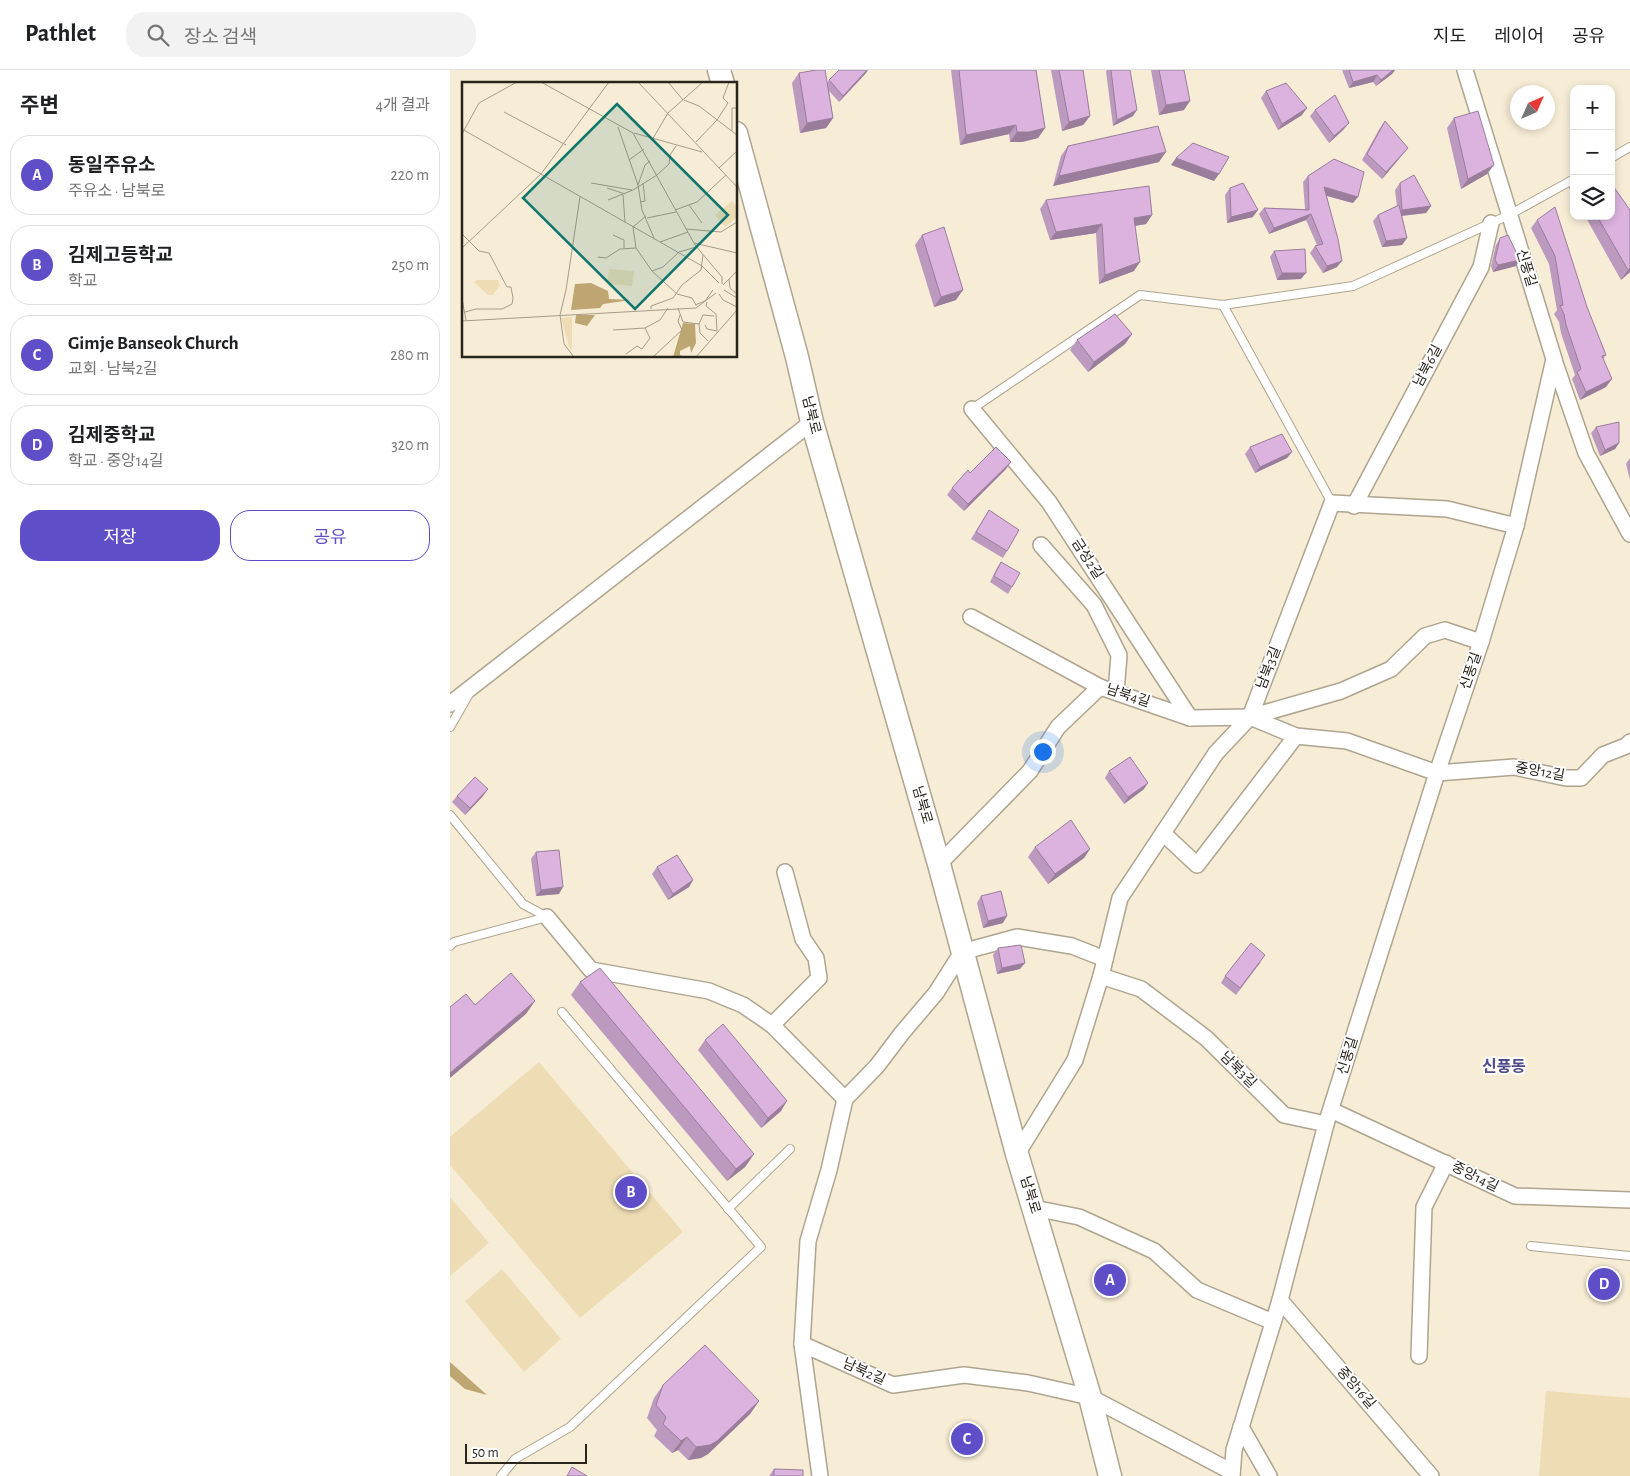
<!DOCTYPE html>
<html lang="ko">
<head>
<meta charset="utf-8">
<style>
  body { margin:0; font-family:"Alegreya Sans","Noto Sans KR",sans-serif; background:#f2f2f2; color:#202124 }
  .controls { position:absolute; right:15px; top:15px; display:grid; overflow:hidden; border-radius:10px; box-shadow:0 2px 8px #0003 }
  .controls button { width:45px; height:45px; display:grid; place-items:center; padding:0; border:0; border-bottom:1px solid #e0e0e0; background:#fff; color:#202124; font:25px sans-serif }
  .compass { position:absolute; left:1060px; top:15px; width:45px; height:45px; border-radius:50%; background:#fff; box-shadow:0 2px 8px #0003; rotate:45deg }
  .scale { position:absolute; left:15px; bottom:12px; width:122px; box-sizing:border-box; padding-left:5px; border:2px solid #29241c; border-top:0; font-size:14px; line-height:18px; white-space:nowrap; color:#29241c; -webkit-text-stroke:4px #fff; paint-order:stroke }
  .you { position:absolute; left:592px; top:681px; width:18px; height:18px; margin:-12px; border:4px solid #fff; border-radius:50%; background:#1a73e8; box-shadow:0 0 0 8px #1a73e833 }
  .badge { display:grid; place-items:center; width:32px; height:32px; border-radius:50%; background:#5e4ec7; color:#fff; font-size:16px; font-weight:700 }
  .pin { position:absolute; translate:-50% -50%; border:2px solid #fff; box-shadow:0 1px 5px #0006 }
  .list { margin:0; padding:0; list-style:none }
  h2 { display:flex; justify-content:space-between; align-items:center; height:65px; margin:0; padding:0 20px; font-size:21px }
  h2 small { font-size:16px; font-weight:400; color:#757577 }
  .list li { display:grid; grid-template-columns:32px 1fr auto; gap:15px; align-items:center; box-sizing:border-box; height:80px; margin:0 10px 10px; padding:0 10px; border:1px solid #e0e0e0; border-radius:20px }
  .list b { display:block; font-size:19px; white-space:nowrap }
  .list p { margin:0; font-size:16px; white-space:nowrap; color:#757577 }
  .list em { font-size:16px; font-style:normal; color:#757577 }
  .actions { display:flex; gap:10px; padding:15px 20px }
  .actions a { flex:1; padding:11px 0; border:1px solid #5e4ec7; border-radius:20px; text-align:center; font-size:18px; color:#5e4ec7 }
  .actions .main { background:#5e4ec7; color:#fff }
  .icon { flex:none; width:28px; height:28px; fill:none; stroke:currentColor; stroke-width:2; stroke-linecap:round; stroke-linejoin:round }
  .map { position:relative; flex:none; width:1180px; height:1406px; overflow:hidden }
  header { display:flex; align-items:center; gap:30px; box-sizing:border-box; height:70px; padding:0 25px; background:#fff; border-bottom:1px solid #e0e0e0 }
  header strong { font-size:24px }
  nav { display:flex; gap:28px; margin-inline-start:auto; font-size:18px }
  .search { width:350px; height:45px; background:#f2f2f2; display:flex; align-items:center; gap:12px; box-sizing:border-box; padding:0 18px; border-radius:20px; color:#757577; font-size:19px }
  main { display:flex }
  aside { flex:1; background:#fff }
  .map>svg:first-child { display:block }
  .green { fill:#eedcb5 }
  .forest { fill:#bea673 }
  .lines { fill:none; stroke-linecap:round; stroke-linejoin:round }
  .service-casing { stroke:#aea48f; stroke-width:10 }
  .minor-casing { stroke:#aea48f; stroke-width:18 }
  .secondary-casing { stroke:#aea48f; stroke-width:25 }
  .service { stroke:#fff; stroke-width:8 }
  .minor { stroke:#fff; stroke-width:15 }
  .secondary { stroke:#fff; stroke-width:22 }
  .wall { fill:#bc9abf }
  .shaded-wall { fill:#997d9b }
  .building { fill:#dbb3de; stroke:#997d9b }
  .labels { text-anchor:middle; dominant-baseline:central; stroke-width:4; stroke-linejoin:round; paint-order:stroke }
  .street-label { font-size:14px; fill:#29241c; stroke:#fff }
  .quarter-label { font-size:16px; font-weight:bold; fill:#504c8b; stroke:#fff }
  .inset-road { fill:none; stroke:#a59c8b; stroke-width:1 }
  .view { fill:#0f766e; fill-opacity:0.15; stroke:#0f766e; stroke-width:2.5 }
  .inset-edge { fill:none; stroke:#29241c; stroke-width:2.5 }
</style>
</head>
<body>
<header>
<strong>Pathlet</strong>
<div class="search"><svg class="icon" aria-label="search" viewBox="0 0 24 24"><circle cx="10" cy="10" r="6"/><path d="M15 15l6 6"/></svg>장소 검색</div>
<nav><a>지도</a><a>레이어</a><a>공유</a></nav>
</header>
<main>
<aside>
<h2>주변<small>4개 결과</small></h2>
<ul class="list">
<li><span class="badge">A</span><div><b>동일주유소</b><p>주유소 · 남북로</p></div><em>220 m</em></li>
<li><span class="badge">B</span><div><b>김제고등학교</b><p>학교</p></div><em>250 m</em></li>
<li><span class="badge">C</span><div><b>Gimje Banseok Church</b><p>교회 · 남북2길</p></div><em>280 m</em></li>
<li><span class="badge">D</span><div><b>김제중학교</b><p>학교 · 중앙14길</p></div><em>320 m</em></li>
</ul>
<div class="actions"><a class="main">저장</a><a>공유</a></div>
</aside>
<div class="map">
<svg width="1180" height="1406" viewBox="0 0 1180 1406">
  <rect width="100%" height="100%" fill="#f7ecd5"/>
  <g class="green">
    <polygon points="89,992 233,1162 130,1248 0,1095 0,1067"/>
    <polygon points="0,1127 39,1173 0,1206"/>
    <polygon points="52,1199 111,1269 74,1302 15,1231"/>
    <polygon points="1096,1321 1180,1328 1180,1406 1089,1406"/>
  </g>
  <polygon class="forest" points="0,1292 37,1325 15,1319 0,1306"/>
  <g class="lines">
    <g class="service-casing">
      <g id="service">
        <polyline points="1161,88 1180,77"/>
        <polyline points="773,235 882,433"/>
        <polyline points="522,339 690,225 773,235 903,216 1059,145 1124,109"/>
        <polyline points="0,657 19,624"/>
        <polyline points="0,745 73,834 97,847 4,872 0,876"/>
        <polyline points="278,1139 340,1079"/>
        <polyline points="1081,1176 1180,1186"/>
        <polyline points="51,1406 65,1389 120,1357 311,1177 112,942"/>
      </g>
    </g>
    <g class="minor-casing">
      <g id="minor">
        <polyline points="1104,290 1136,383 1180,464"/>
        <polyline points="522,339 599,432 740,648"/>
        <polyline points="904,436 1031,197 1041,153"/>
        <polyline points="591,475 644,535 669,585 666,622"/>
        <polyline points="521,547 650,617 740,648 800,647 846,666 897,671 987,703 1064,697 1116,708 1131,708 1153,685 1176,676 1180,672"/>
        <polyline points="0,634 362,352"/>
        <polyline points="800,647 891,621 941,599 975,566 995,560 1031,572"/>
        <polyline points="713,763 747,795 846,666"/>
        <polyline points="489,794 580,701 608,657 650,617"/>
        <polyline points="97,847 141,900 259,921 293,935 322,955 395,1029"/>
        <polyline points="651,906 691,919 756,968 834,1045 876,1054"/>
        <polyline points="322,955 369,908 366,888 353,869 335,802"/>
        <polyline points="881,1040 1065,1126 1180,1130"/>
        <polyline points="567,1084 625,990 651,906 670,828 766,683 800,647 882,433 997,439 1066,456"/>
        <polyline points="584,1138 629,1147 704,1181 747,1220 823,1252"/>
        <polyline points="830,1230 981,1406"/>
        <polyline points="352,1274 358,1171 379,1100 395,1029 427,996 452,963 486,923 512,882 567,867 622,876 655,889"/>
        <polyline points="969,1286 974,1137 996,1093"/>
        <polyline points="791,1357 819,1406"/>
        <polyline points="370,1406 352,1274 443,1315 514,1305 578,1313 640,1327 782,1402"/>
        <polyline points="782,1406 784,1380 830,1230 876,1054 987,703 1031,572 1066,456 1104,289 1015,0"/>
      </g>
    </g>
    <g class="secondary-casing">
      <g id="secondary">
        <polyline points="269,0 273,14"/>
        <polyline points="286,63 347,287 362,352 489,794 567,1084 640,1327 660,1406"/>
      </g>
    </g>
    <use href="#service" class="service"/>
    <use href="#minor" class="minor"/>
    <use href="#secondary" class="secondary"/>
  </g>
  <g class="wall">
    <polygon points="501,0 586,0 595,58 588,68 572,72 560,72 559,64 510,75"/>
    <polygon points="601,0 633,0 640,46 633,55 612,61"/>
    <polygon points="657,0 680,0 683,46 663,56 656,1"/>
    <polygon points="701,0 734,0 734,40 709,45"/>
    <polygon points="892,0 945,0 942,4 926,16 923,12 899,18"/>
    <polygon points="349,3 377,13 379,10 416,3 389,32 379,21 383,48 376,58 350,63 342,13"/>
    <polygon points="816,21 852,45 828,60 811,28"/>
    <polygon points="865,40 894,59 879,73 860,46"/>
    <polygon points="1004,48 1037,104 1011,119 997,58"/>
    <polygon points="935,51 958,78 953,84 932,109 912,90 930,58"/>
    <polygon points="618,76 709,92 603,116 611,86"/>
    <polygon points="858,106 903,133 877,126 887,197 873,203 860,183 865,176 867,175 856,150 819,164 809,144 814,138 855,139 853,112"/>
    <polygon points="1124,111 1124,127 1119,118"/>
    <polygon points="950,113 981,136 976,143 952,146 957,168 952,175 932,177 923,151 928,145 947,136 945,120"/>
    <polygon points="780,118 803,147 777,153 775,125"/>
    <polygon points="596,130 702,145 696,154 685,156 684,201 649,214 646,163 600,170 590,139"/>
    <polygon points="1180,140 1180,202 1171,210 1135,146 1161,146"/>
    <polygon points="1087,150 1137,237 1156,285 1153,289 1156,317 1130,330 1122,309 1125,305 1111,263 1109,252 1104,244 1107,240 1099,194 1081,158"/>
    <polygon points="472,165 506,230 484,237 465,175"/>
    <polygon points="1050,168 1066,196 1043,202 1041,196 1046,175"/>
    <polygon points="824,181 851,209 827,210 820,187"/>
    <polygon points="682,264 675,274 638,302 620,280 627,270"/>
    <polygon points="1146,357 1169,373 1165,379 1150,386 1141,363"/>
    <polygon points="800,377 837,388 805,403 795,384"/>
    <polygon points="1180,388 1180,410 1176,394"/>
    <polygon points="556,399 514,441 497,425 502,418 520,403"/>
    <polygon points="539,440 557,481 553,488 521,469"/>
    <polygon points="551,492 562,517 558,524 540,512 547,498"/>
    <polygon points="659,701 694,719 674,734 655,708"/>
    <polygon points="7,726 33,726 15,745 2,732"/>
    <polygon points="585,777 640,779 634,788 598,814 578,787"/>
    <polygon points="86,782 109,824 86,826 81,789"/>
    <polygon points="207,797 243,810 239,817 218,830 202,804"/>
    <polygon points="531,826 553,853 533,858 527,833"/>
    <polygon points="548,878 570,899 547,904 543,885"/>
    <polygon points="811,892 786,925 771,913 775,906"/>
    <polygon points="130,912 304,1084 295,1097 277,1111 121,925"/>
    <polygon points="255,970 331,1041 311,1058 248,980"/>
    <polygon points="213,1315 309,1331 300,1344 258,1384 251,1388 238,1390 228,1380 222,1383 204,1366 207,1360 197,1348 204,1328"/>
    <polygon points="324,1399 353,1406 319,1406"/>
  </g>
  <g class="shaded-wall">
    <polygon points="417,0 418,0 416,3 389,32 393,26"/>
    <polygon points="943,0 945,0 942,4 926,16 931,10"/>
    <polygon points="927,5 923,12 899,18 903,12"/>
    <polygon points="740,31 734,40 709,45 716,35"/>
    <polygon points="857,38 852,45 828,60 832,54"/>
    <polygon points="687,40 683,46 663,56 667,50"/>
    <polygon points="640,46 633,55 612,61 619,52"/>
    <polygon points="383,48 376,58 350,63 357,53"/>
    <polygon points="899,53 894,59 879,73 884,66"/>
    <polygon points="566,55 559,64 510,75 516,65"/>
    <polygon points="595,58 588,68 572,72 560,72 567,62"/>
    <polygon points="958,78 953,84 932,109 936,102"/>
    <polygon points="716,82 709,92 603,116 609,106"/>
    <polygon points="726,88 769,104 764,111 721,95"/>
    <polygon points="1044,95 1037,104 1011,119 1018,109"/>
    <polygon points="874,117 908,127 903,133 870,124"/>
    <polygon points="981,136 976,143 948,146 952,140"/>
    <polygon points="808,140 803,147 777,153 781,147"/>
    <polygon points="861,144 856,150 819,164 824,158"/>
    <polygon points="702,145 696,154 678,157 684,148"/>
    <polygon points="652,154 646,163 600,170 606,162"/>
    <polygon points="957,168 952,175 932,177 936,171"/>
    <polygon points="1070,190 1066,196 1043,202 1048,195"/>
    <polygon points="892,191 887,197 873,203 877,196"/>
    <polygon points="690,192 684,201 649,214 655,205"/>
    <polygon points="1180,199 1180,202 1171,210 1178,200"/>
    <polygon points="832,203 856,203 851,209 827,210"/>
    <polygon points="513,220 506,230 484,237 491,227"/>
    <polygon points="682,264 675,274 638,302 644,292"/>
    <polygon points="1162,309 1156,317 1130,330 1136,322"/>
    <polygon points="1169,373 1165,379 1150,386 1155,380"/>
    <polygon points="842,382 837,388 805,403 810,397"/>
    <polygon points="561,392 556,399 514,441 518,434"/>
    <polygon points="698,713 694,719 674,734 678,727"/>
    <polygon points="38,719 33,726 15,745 20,738"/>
    <polygon points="640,779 634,788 598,814 605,804"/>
    <polygon points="243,810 239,817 218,830 223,824"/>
    <polygon points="113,817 109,824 86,826 91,820"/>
    <polygon points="557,846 553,853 533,858 538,851"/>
    <polygon points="575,893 570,899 547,904 552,898"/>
    <polygon points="85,931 76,944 0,1008 0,1003"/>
    <polygon points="337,1031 331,1041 311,1058 318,1048"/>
    <polygon points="304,1084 295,1097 277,1111 286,1099"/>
    <polygon points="309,1331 300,1344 258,1384 251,1388 238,1390 246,1377"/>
    <polygon points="237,1367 228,1380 222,1383 231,1371"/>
  </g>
  <g class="building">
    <polygon points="366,0 375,0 383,48 357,53 349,3"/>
    <polygon points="389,0 417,0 393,26 379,10"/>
    <polygon points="509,0 586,0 595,58 579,62 567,62 566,55 516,65"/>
    <polygon points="609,0 633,0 640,46 619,52"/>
    <polygon points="661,0 680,0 687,40 667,50"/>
    <polygon points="709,0 734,0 740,31 716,35"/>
    <polygon points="899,0 943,0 931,10 927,5 903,12"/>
    <polygon points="836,13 857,38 832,54 816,21"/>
    <polygon points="885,25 899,53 884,66 865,40"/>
    <polygon points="1028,41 1044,95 1018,109 1004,48"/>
    <polygon points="935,51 958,78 936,102 917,84"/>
    <polygon points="708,56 716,82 609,106 618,76"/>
    <polygon points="743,73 779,87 769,104 726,88"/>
    <polygon points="884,89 914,102 908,127 874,117 888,169 892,191 877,196 865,176 873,174 861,144 824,158 814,138 859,140 858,106"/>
    <polygon points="964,105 981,136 952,140 950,113"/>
    <polygon points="793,113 808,140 781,147 780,118"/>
    <polygon points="1161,113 1180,140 1180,199 1178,200 1147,146 1161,146"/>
    <polygon points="699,116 702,145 684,148 690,192 655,205 652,154 606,162 596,130"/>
    <polygon points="949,135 957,168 936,171 928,145"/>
    <polygon points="1105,137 1137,237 1156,285 1152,286 1162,309 1136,322 1127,302 1131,299 1116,255 1114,244 1110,236 1113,235 1105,186 1087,150"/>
    <polygon points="494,157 513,220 491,227 472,165"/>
    <polygon points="1058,165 1070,190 1048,195 1045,190 1050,168"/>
    <polygon points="855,179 856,203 832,203 824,181"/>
    <polygon points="665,244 682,264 644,292 627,270"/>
    <polygon points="1169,352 1169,373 1155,380 1146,357"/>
    <polygon points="832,364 842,382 810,397 800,377"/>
    <polygon points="546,377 561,392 518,434 502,418 518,400 520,403"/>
    <polygon points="539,440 569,460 557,481 526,462"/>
    <polygon points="551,492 570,503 562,517 544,506"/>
    <polygon points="680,687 698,713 678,727 659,701"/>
    <polygon points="25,707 38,719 20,738 7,726"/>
    <polygon points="621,750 640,779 605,804 585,777"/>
    <polygon points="109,780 113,817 91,820 86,782"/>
    <polygon points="227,785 243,810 223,824 207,797"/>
    <polygon points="551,821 557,846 538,851 531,826"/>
    <polygon points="801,873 815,885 790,918 775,906"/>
    <polygon points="571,875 575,893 552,898 548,878"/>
    <polygon points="150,898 304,1084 286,1099 130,912"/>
    <polygon points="61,903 85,931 0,1003 0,937 16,924 25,935"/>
    <polygon points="273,954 337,1031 318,1048 255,970"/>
    <polygon points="255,1275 309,1331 267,1371 260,1375 246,1377 237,1367 231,1371 213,1354 216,1347 206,1335 213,1315"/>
    <polygon points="122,1397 137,1406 117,1406"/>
    <polygon points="324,1399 353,1400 353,1406 324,1406"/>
  </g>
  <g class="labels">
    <g class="street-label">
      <text transform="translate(1076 198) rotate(73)">신풍길</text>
      <text transform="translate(978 296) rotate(-62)">남북6길</text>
      <text transform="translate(361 345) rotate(76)">남북로</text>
      <text transform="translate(637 489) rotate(57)">금성2길</text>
      <text transform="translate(819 598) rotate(-69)">남북3길</text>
      <text transform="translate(1021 601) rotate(-71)">신풍길</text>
      <text transform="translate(678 626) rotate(18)">남북4길</text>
      <text transform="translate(1090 702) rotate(10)">중앙12길</text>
      <text transform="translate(472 735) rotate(74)">남북로</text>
      <text transform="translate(898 986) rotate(-73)">신풍길</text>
      <text transform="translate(788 1000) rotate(45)">남북3길</text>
      <text transform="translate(1025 1107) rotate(26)">중앙14길</text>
      <text transform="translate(580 1125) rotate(73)">남북로</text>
      <text transform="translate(414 1302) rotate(24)">남북2길</text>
      <text transform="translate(906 1318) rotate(49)">중앙16길</text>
    </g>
    <g class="quarter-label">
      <text x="1054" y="997">신풍동</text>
    </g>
  </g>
  <g transform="translate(12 12)">
    <rect width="275" height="275" fill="#f7ecd5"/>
    <path d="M 270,119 L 275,124 L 275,135 L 263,145 L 253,133 ZM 147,187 L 172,189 L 170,204 L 145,202 ZM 15,198 L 36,198 L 38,203 L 31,213 L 26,213 L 12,200 ZM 110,235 L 110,265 L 108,268 L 99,236 Z" fill="#eedcb5"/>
    <path d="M 129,201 L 146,209 L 147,217 L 169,218 L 141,222 L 138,226 L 109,228 L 113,202 ZM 114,233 L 133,233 L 125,244 L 113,241 ZM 221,241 L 233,242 L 234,261 L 229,271 L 228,264 L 218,269 L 218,273 L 223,275 L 211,275 Z" fill="#bea673"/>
    <path class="inset-road" d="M 79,0 L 171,51 L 233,163 L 260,195 L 260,202M 176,0 L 275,105M 206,0 L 221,18M 222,18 L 237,24 L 275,53M 42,30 L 104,63M 156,45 L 176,103 L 180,128 L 192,156M 0,47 L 240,184 L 257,201M 270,49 L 270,26 L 275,26M 172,51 L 240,70M 0,52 L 17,21 L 55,0M 190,58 L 206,31 L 241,0M 234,60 L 255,38 L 266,21 L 261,16 L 267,0M 167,78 L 182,67M 257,86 L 275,69M 129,101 L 170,108M 176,103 L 183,83 L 188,79M 145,106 L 163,112M 161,113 L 163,140M 146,118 L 171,108 L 195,93 L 207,82 L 208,73 L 214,64M 178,120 L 183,119 L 181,101M 227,123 L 240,141M 213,128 L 235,120 L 264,93M 184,134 L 171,145 L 174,166 L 190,189M 185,136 L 214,130M 224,147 L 259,150 L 275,140M 0,152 L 17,169 L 27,171 L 45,205 L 49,205 L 51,216 L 50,222 L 40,227 L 14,227 L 3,230M 151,153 L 162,158 L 162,166M 198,160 L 226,150M 232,161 L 275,171M 0,166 L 79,92 L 147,0M 136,175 L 144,176 L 158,167 L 174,166M 267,197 L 268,206 L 275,212M 261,203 L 275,189M 262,208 L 275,216M 257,212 L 261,218 L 275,225M 0,217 L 4,238M 233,223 L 243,219 L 251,208M 234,223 L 230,216 L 215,212 L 190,189 L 201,185 L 217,170 L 234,165M 216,226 L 221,240 L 237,242M 189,227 L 189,224 L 211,216 L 220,203 L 239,188 L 241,173M 0,239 L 234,226 L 254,211M 243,243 L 245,247 L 255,249 L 254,232 L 244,224 L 245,220M 151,248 L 183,246M 246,259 L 238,251 L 237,242 L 241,233 L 252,234M 164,272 L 175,264 L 180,267 L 188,256 L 183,246 L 198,238 L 206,226M 192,274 L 220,248 L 216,239 L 218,233M 112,275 L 102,262 L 98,233 L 104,208 L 118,115M 234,275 L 275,228"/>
    <path class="view" d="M 155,22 L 266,133 L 173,227 L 61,116 Z"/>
    <rect width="275" height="275" class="inset-edge"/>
  </g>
</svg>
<div class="controls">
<button>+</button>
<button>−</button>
<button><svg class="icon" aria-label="layers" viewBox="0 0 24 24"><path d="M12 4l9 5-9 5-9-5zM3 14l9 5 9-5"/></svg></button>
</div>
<svg class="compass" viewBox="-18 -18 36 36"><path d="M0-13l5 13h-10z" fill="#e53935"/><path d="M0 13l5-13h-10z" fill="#757577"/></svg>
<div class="scale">50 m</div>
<div class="you"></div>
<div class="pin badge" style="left:660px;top:1210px">A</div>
<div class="pin badge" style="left:181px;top:1122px">B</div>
<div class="pin badge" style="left:517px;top:1369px">C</div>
<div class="pin badge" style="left:1154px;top:1214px">D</div>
</div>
</main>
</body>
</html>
